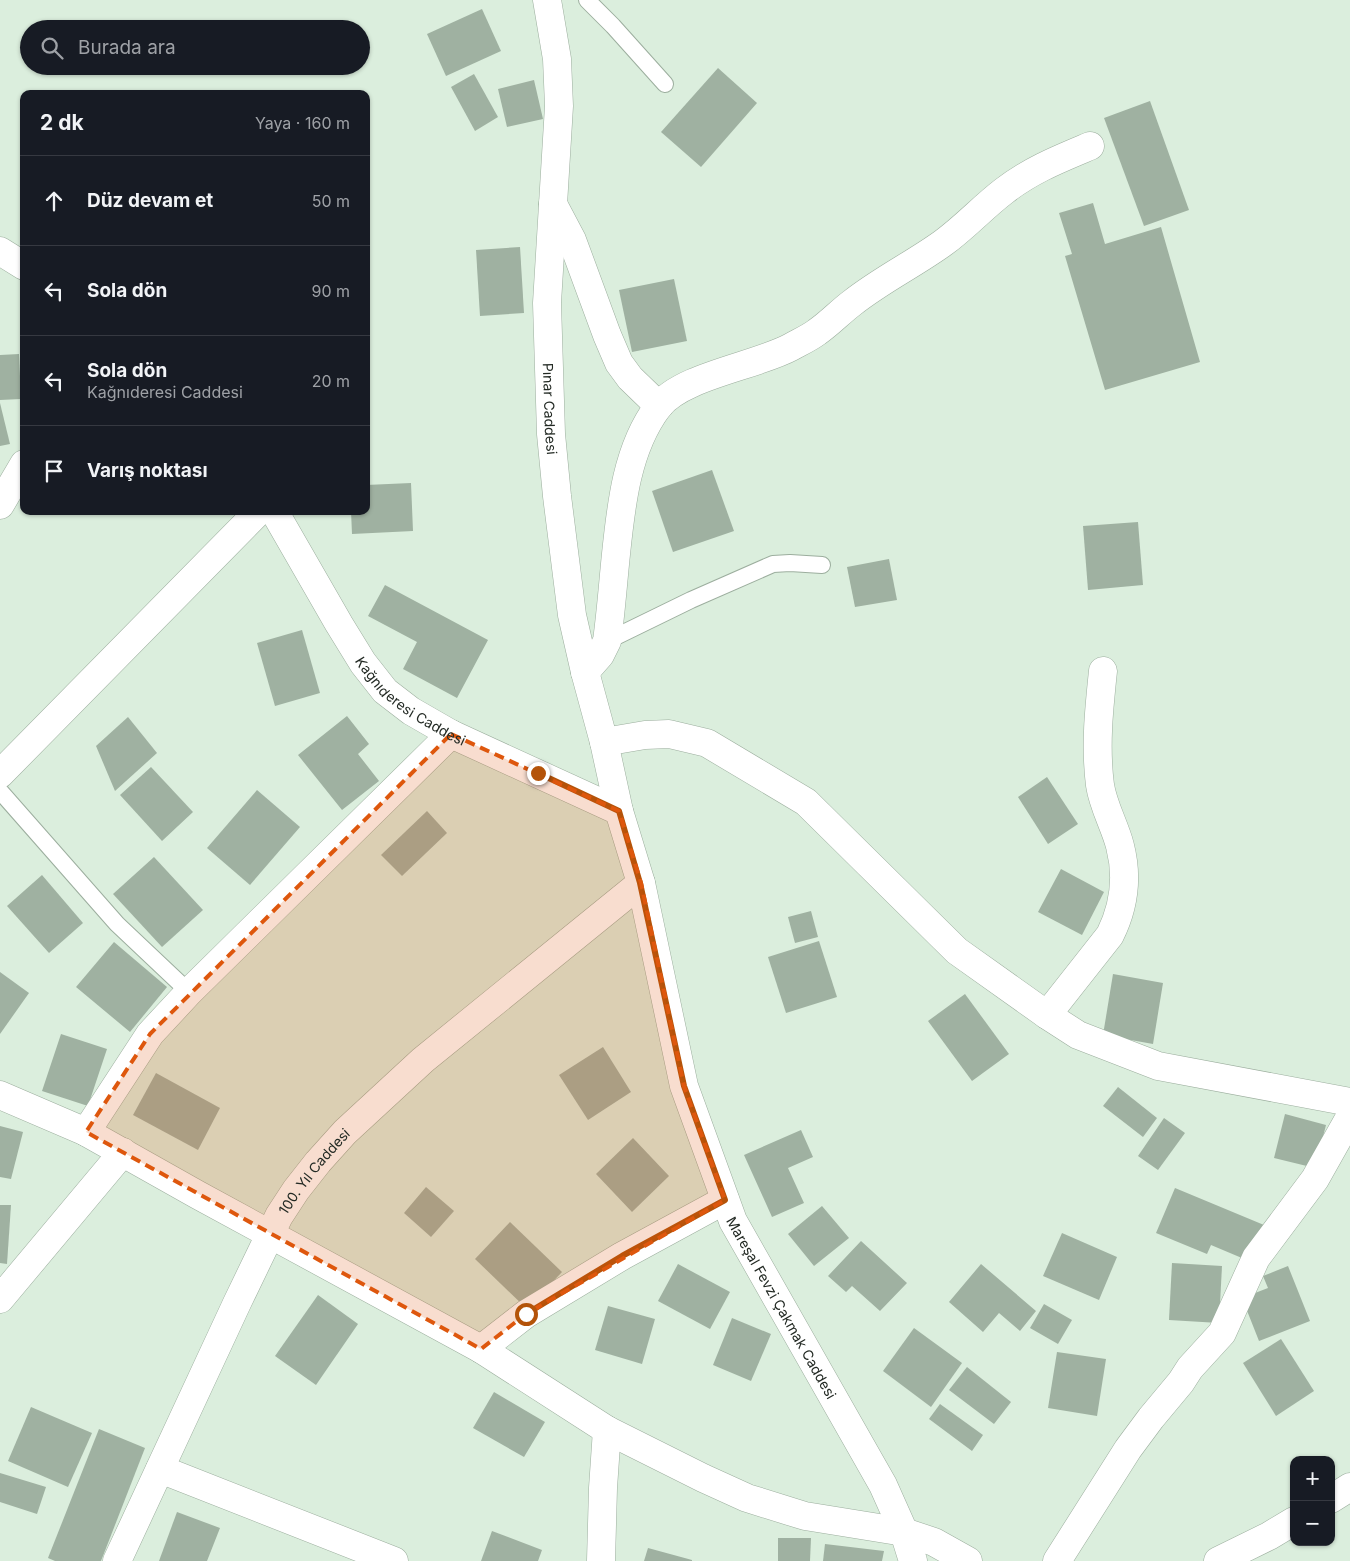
<!DOCTYPE html>
<html lang="tr">
<head>
<meta charset="utf-8">
<style>
  body { margin:0; font-family:Inter,sans-serif; background:#242831; color:#f1f3f6 }
  .controls { position:absolute; right:15px; bottom:15px; display:grid; overflow:hidden; border-radius:10px; box-shadow:0 1px 4px #0004 }
  .controls button { width:45px; height:45px; display:grid; place-items:center; padding:0; border:0; border-bottom:1px solid #363941; background:#171b24; color:#f1f3f6; font:25px sans-serif }
  .stop { position:absolute; width:15px; height:15px; margin:-11px; border:4px solid #b45309; border-radius:50%; background:#fff }
  .stop.end { background:#b45309; border-color:#fff; box-shadow:0 1px 5px #0008 }
  .list { margin:0; padding:0; list-style:none }
  h2 { display:flex; justify-content:space-between; align-items:center; height:65px; margin:0; padding:0 20px; font-size:21px }
  h2 small { font-size:16px; font-weight:400; color:#9ea1a6 }
  .list li { display:grid; grid-template-columns:32px 1fr auto; gap:15px; align-items:center; box-sizing:border-box; height:90px; padding:0 20px; border-top:1px solid #363941 }
  .list b { display:block; font-size:19px; white-space:nowrap }
  .list p { margin:0; font-size:16px; white-space:nowrap; color:#9ea1a6 }
  .list em { font-size:16px; font-style:normal; color:#9ea1a6 }
  .icon { flex:none; width:28px; height:28px; fill:none; stroke:currentColor; stroke-width:2; stroke-linecap:round; stroke-linejoin:round }
  .map { position:relative; flex:none; width:1350px; height:1561px; overflow:hidden }
  .search { position:absolute; background:#171b24; box-shadow:0 1px 4px #0004; left:20px; top:20px; width:350px; height:55px; display:flex; align-items:center; gap:12px; box-sizing:border-box; padding:0 18px; border-radius:28px; color:#9ea1a6; font-size:19px }
  .panel { position:absolute; background:#171b24; box-shadow:0 1px 4px #0004; left:20px; top:90px; width:350px; height:425px; border-radius:10px }
  .map>svg:first-child { display:block }
  .building { fill:#9fb1a1 }
  .lines { fill:none; stroke-linecap:round; stroke-linejoin:round }
  .service-casing { stroke:#9cae9e; stroke-width:18 }
  .minor-casing { stroke:#9cae9e; stroke-width:29 }
  .tertiary-casing { stroke:#9cae9e; stroke-width:29 }
  .service { stroke:#fff; stroke-width:16 }
  .minor { stroke:#fff; stroke-width:28 }
  .tertiary { stroke:#fff; stroke-width:28 }
  .route { stroke:#b45309; stroke-width:6 }
  .marked { fill:#de570d; fill-opacity:0.2; stroke:#de570d; stroke-width:4; stroke-dasharray:10 6; stroke-linejoin:round }
  .labels { text-anchor:middle; dominant-baseline:central; stroke-width:4.5; stroke-linejoin:round; paint-order:stroke }
  .street-label { font-size:14px; fill:#232a24; stroke:#fff }
</style>
</head>
<body>
<div class="map">
<svg width="1350" height="1561" viewBox="0 0 1350 1561">
  <rect width="100%" height="100%" fill="#dbeedd"/>
  <g class="building">
    <polygon points="482,9 501,51 446,76 427,34"/>
    <polygon points="718,68 757,103 701,167 661,132"/>
    <polygon points="474,74 498,117 475,131 451,87"/>
    <polygon points="534,80 543,119 507,127 498,89"/>
    <polygon points="1150,101 1189,210 1144,226 1104,118"/>
    <polygon points="1093,203 1105,244 1161,227 1200,362 1105,390 1065,256 1072,254 1059,213"/>
    <polygon points="520,247 524,313 480,316 476,250"/>
    <polygon points="674,279 687,341 632,352 619,290"/>
    <polygon points="19,354 21,399 0,400 0,355"/>
    <polygon points="0,403 10,444 0,446"/>
    <polygon points="712,470 734,531 673,552 652,491"/>
    <polygon points="411,483 413,531 352,534 351,511 366,511 366,485"/>
    <polygon points="1138,522 1143,585 1088,590 1083,526"/>
    <polygon points="889,559 897,600 855,607 847,567"/>
    <polygon points="385,585 488,640 457,698 403,669 417,642 368,616"/>
    <polygon points="302,630 320,693 275,706 257,643"/>
    <polygon points="347,716 369,744 358,754 379,781 342,810 298,755"/>
    <polygon points="128,717 157,753 115,791 96,746"/>
    <polygon points="151,767 193,812 162,841 120,795"/>
    <polygon points="1047,777 1078,824 1048,844 1018,797"/>
    <polygon points="257,790 300,827 250,885 207,848"/>
    <polygon points="427,811 447,833 402,876 381,855"/>
    <polygon points="154,857 203,910 162,947 113,894"/>
    <polygon points="1061,869 1104,892 1082,935 1038,912"/>
    <polygon points="42,875 83,923 49,953 7,906"/>
    <polygon points="811,911 818,937 795,943 788,917"/>
    <polygon points="819,941 837,997 786,1013 768,957"/>
    <polygon points="114,942 167,987 130,1032 76,987"/>
    <polygon points="0,972 29,993 0,1034"/>
    <polygon points="1113,974 1163,983 1153,1044 1103,1035"/>
    <polygon points="965,994 1009,1054 972,1081 928,1021"/>
    <polygon points="61,1034 107,1049 88,1106 42,1091"/>
    <polygon points="603,1047 631,1092 588,1120 559,1075"/>
    <polygon points="156,1073 220,1108 198,1150 133,1115"/>
    <polygon points="1118,1087 1157,1118 1143,1137 1103,1106"/>
    <polygon points="1285,1114 1326,1125 1315,1168 1274,1158"/>
    <polygon points="1164,1118 1185,1133 1158,1170 1138,1156"/>
    <polygon points="0,1126 23,1132 11,1179 0,1177"/>
    <polygon points="801,1130 813,1157 788,1168 804,1203 772,1217 744,1155"/>
    <polygon points="633,1138 669,1176 632,1212 596,1174"/>
    <polygon points="426,1187 454,1211 431,1237 404,1213"/>
    <polygon points="1175,1188 1264,1225 1249,1261 1211,1245 1207,1254 1156,1233"/>
    <polygon points="0,1205 11,1205 7,1264 0,1263"/>
    <polygon points="822,1206 849,1238 814,1266 788,1234"/>
    <polygon points="510,1222 562,1272 527,1309 475,1259"/>
    <polygon points="1062,1233 1117,1257 1099,1300 1043,1276"/>
    <polygon points="861,1241 907,1283 880,1311 852,1286 846,1292 828,1276"/>
    <polygon points="1172,1263 1222,1266 1219,1323 1169,1320"/>
    <polygon points="678,1264 730,1292 710,1329 658,1301"/>
    <polygon points="981,1264 1036,1311 1020,1331 999,1313 983,1332 949,1302"/>
    <polygon points="1288,1266 1310,1321 1259,1341 1242,1298 1268,1288 1263,1276"/>
    <polygon points="318,1295 358,1324 316,1385 275,1356"/>
    <polygon points="1044,1304 1072,1320 1058,1344 1030,1328"/>
    <polygon points="608,1306 655,1319 642,1364 595,1350"/>
    <polygon points="732,1318 771,1334 751,1381 713,1365"/>
    <polygon points="914,1328 962,1363 931,1407 883,1371"/>
    <polygon points="1281,1339 1314,1391 1276,1416 1243,1363"/>
    <polygon points="1057,1352 1106,1359 1097,1416 1048,1408"/>
    <polygon points="967,1367 1011,1402 994,1424 949,1390"/>
    <polygon points="494,1392 545,1422 524,1457 473,1428"/>
    <polygon points="940,1404 983,1435 972,1451 929,1419"/>
    <polygon points="31,1407 92,1433 68,1487 8,1461"/>
    <polygon points="99,1429 145,1448 101,1561 55,1561 48,1558"/>
    <polygon points="0,1473 46,1487 37,1514 0,1502"/>
    <polygon points="177,1512 220,1528 207,1561 159,1561"/>
    <polygon points="492,1531 542,1550 538,1561 481,1561"/>
    <polygon points="778,1538 811,1538 810,1561 778,1561"/>
    <polygon points="825,1544 884,1551 882,1561 823,1561"/>
    <polygon points="648,1548 692,1560 692,1561 644,1561"/>
  </g>
  <g class="lines">
    <g class="service-casing">
      <g id="service">
        <polyline points="587,0 613,26 665,84"/>
        <polyline points="607,641 691,600 773,564 790,563 822,565"/>
        <polyline points="0,791 117,924 189,992"/>
      </g>
    </g>
    <g class="minor-casing">
      <g id="minor">
        <polyline points="553,204 572,240 607,335 619,363 630,378 659,406"/>
        <polyline points="0,505 24,464"/>
        <path d="M 585,672 L 600,655 L 607,641 C 611,612 613,583 616,554 C 621,505 627,448 658,407 C 681,376 756,366 791,347 C 800,342 809,338 817,332 C 830,323 840,312 852,303 C 881,280 914,264 943,243 C 965,227 983,207 1004,191 C 1031,170 1059,159 1090,146"/>
        <polyline points="604,742 645,735 669,734 707,743 806,802 957,951 1047,1015 1078,1035 1158,1066 1350,1102"/>
        <polyline points="0,774 259,511"/>
        <path d="M 1047,1015 L 1110,935 C 1124,907 1128,877 1120,846 C 1115,826 1103,806 1100,785 C 1095,746 1099,709 1103,671"/>
        <polyline points="0,1095 86,1132 198,1195 481,1349 607,1430 703,1478 747,1498 805,1516 904,1532 934,1542 968,1561"/>
        <polyline points="86,1132 150,1034 189,992 451,734"/>
        <polyline points="0,1299 123,1152"/>
        <polyline points="481,1349 526,1314 622,1256 725,1200"/>
        <polyline points="160,1469 394,1561"/>
        <polyline points="1331,1499 1350,1487"/>
        <polyline points="1057,1561 1128,1449 1151,1418 1181,1382 1190,1368 1222,1333 1256,1258 1315,1179 1350,1117"/>
        <polyline points="1218,1561 1269,1536 1294,1521"/>
      </g>
    </g>
    <g class="tertiary-casing">
      <g id="tertiary">
        <path id="s1" d="M 547,0 L 557,59 L 559,106 L 547,303 L 551,434 L 557,496 L 572,615 L 585,672 L 604,742 L 619,811 L 641,883 L 684,1086 L 733,1221 L 883,1485 L 904,1532 L 913,1561"/>
        <polyline points="0,251 24,266"/>
        <path id="s2" d="M 274,511 L 339,624 L 363,663 L 385,691 L 411,711 L 451,734 L 619,811"/>
        <path id="s3" d="M 117,1561 L 237,1303 L 279,1216 L 296,1190 L 318,1162 L 345,1132 L 423,1060 L 641,883"/>
        <polyline points="601,1561 603,1488 607,1430"/>
      </g>
    </g>
    <use href="#service" class="service"/>
    <use href="#minor" class="minor"/>
    <use href="#tertiary" class="tertiary"/>
  </g>
  <g class="lines">
    <polyline class="route" points="526,1314 622,1256 725,1200 684,1086 640,883 619,811 538,773"/>
  </g>
  <path class="marked" d="M 451,734 L 619,811 L 641,883 L 684,1086 L 725,1200 L 526,1314 L 481,1349 L 86,1132 L 150,1034 Z"/>
  <g class="labels">
    <g class="street-label">
      <text stroke="none"><textPath href="#s1" startOffset="410">Pınar Caddesi</textPath></text>
      <text stroke="none"><textPath href="#s2" startOffset="238">Kağnıderesi Caddesi</textPath></text>
      <text stroke="none"><textPath href="#s3" startOffset="438">100. Yıl Caddesi</textPath></text>
      <text stroke="none"><textPath href="#s1" startOffset="1345">Mareşal Fevzi Çakmak Caddesi</textPath></text>
    </g>
  </g>
</svg>
<div class="controls">
<button>+</button>
<button>−</button>
</div>
<div class="stop" style="left:526px;top:1314px"></div>
<div class="stop end" style="left:538px;top:773px"></div>
<div class="search"><svg class="icon" aria-label="search" viewBox="0 0 24 24"><circle cx="10" cy="10" r="6"/><path d="M15 15l6 6"/></svg>Burada ara</div>
<section class="panel">
<h2>2 dk<small>Yaya · 160 m</small></h2>
<ul class="list">
<li><svg class="icon" aria-label="ahead" viewBox="0 0 24 24"><path d="M12 20V5M6 11l6-6 6 6"/></svg><div><b>Düz devam et</b></div><em>50 m</em></li>
<li><svg class="icon" aria-label="left" viewBox="0 0 24 24"><path d="M17 20v-9H6M10 6l-5 5 5 5"/></svg><div><b>Sola dön</b></div><em>90 m</em></li>
<li><svg class="icon" aria-label="left" viewBox="0 0 24 24"><path d="M17 20v-9H6M10 6l-5 5 5 5"/></svg><div><b>Sola dön</b><p>Kağnıderesi Caddesi</p></div><em>20 m</em></li>
<li><svg class="icon" aria-label="arrive" viewBox="0 0 24 24"><path d="M6 21V4h12l-3 4 3 4H6"/></svg><div><b>Varış noktası</b></div></li>
</ul>
</section>
</div>
</body>
</html>
